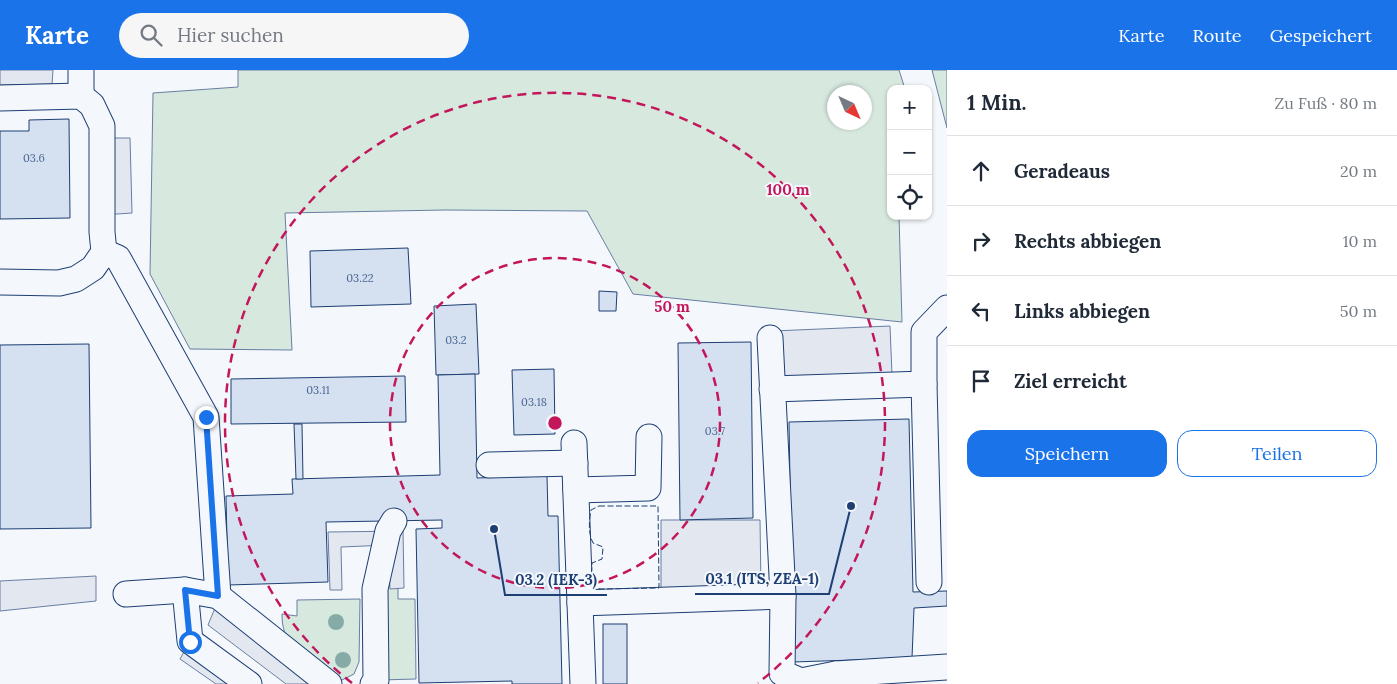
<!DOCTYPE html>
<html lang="de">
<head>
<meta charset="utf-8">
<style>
  body { margin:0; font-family:Lora,serif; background:#f6f6f7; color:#1f2937 }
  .controls { position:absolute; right:15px; top:15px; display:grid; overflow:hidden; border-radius:10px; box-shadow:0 1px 4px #0004 }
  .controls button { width:45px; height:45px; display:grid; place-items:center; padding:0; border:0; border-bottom:1px solid #e0e1e3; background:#fff; color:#1f2937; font:25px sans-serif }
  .compass { position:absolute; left:827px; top:15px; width:45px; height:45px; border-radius:50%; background:#fff; box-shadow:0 1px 4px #0004; rotate:136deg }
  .stop { position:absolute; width:15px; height:15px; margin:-11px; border:4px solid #1a73e8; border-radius:50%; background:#fff }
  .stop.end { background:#1a73e8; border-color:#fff; box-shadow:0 1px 5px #0008 }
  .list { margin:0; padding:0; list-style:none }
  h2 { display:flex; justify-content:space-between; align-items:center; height:65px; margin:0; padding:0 20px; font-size:21px }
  h2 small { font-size:16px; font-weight:400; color:#747a83 }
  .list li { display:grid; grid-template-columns:32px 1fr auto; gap:15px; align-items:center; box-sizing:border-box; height:70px; padding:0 20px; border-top:1px solid #e0e1e3 }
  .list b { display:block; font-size:19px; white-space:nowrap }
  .list em { font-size:16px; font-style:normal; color:#747a83 }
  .actions { display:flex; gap:10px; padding:15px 20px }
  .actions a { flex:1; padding:11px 0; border:1px solid #1a73e8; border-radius:15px; text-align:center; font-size:18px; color:#1a73e8 }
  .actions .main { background:#1a73e8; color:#fff }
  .icon { flex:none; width:28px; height:28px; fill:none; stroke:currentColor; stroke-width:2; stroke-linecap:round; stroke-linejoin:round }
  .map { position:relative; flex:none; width:947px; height:614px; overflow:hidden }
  header { display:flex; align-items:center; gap:30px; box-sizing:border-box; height:70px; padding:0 25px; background:#1a73e8; color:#fff }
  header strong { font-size:24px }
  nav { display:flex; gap:28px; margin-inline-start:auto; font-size:18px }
  .search { width:350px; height:45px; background:#f6f6f7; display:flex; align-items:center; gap:12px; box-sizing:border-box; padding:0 18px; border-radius:28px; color:#747a83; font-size:19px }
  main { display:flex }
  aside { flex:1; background:#fff }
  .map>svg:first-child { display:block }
  .green { fill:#d7e8df; stroke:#687fa3; fill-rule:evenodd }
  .parking { fill:#e3e8f0; stroke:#687fa3 }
  .building { fill:#d5e0f0; stroke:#1d3f73 }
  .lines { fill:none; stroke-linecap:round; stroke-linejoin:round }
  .minor-casing { stroke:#1d3f73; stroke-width:27 }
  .minor { stroke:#f4f7fb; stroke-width:25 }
  .fence { stroke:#1d3f73; stroke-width:1; stroke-dasharray:6 2.5; stroke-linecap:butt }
  .tree { fill:#86aba6 }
  .route { stroke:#1a73e8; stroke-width:6 }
  .ring { fill:none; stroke:#c2185b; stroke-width:2.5; stroke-dasharray:9 6 }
  .labels { text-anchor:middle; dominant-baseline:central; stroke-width:4; stroke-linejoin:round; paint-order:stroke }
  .number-label { font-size:11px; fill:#4b6792 }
  .centre { fill:#c2185b; stroke:#f4f7fb; stroke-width:2.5 }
  .ring-label { font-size:15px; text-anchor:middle; font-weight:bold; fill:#c2185b; stroke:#f4f7fb; stroke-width:4; stroke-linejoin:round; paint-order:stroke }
  .leader { fill:none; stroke:#1d3f73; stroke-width:2 }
  .callout-dot { fill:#1d3f73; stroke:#f4f7fb; stroke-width:2 }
  .callout-label { font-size:15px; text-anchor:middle; font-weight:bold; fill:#1d3f73; stroke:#f4f7fb; stroke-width:4; stroke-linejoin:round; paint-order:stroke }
</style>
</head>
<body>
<header>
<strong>Karte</strong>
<div class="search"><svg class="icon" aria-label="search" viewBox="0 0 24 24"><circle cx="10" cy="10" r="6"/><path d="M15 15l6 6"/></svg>Hier suchen</div>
<nav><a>Karte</a><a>Route</a><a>Gespeichert</a></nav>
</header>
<main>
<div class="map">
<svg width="947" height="614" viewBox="0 0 947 614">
  <rect width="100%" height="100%" fill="#f4f7fb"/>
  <g class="green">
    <path d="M 238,0 L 899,0 L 905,19 L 891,19 L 891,146 L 899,146 L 902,252 L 633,224 L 587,141 L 445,140 L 285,143 L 292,280 L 190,279 L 150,204 L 153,23 L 238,17 ZM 864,22 L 864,52 L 834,52 L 834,22 Z"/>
    <polygon points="932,0 947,0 947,58"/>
    <polygon points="398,516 398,529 415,529 416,609 380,610 383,517"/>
    <path d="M 360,529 L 359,592 L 354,604 L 342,610 C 332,604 291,575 287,567 C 283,560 282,552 282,544 L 297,546 L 297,530 Z"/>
  </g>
  <g class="parking">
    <polygon points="0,0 53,0 52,14 0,15"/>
    <polygon points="102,68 130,68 132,143 102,145"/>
    <polygon points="890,256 892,305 775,309 773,261"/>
    <polygon points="661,450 760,450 761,518 661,519"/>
    <polygon points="403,461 404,518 390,519 388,475 341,477 342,520 330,520 328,462"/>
    <polygon points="96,506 96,531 0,541 0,511"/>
    <polygon points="215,538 319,614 286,614 208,555"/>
    <polygon points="190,571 249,614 216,614 180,589"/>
  </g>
  <g class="building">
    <polygon points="69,49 70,148 0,149 0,61 29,61 29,50"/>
    <polygon points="408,178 411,234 311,237 310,181"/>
    <polygon points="599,221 617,222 616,241 599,241"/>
    <polygon points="476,234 479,304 436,305 434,236"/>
    <polygon points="751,272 753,448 680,450 678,273"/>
    <polygon points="89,274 91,458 0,459 0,275"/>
    <polygon points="554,299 555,364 514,365 512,300"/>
    <polygon points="475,304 477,408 547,406 548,446 558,446 562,614 512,614 512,611 419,613 416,459 442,458 442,450 326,452 328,512 228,515 226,426 293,424 292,409 440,405 438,305"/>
    <polygon points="405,306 406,352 231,354 231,309"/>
    <polygon points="909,349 913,522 947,521 947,536 914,538 912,588 793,592 789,352"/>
    <polygon points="294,354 302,354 303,409 296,409"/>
    <rect x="603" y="554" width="24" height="60"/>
  </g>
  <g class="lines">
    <g class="minor-casing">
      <g id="minor">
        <polyline points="81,26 81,0"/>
        <polyline points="0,28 81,26 92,35 102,56 102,162 104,182 93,198 76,209 59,213 0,212"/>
        <polyline points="104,182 118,188 206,347 218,526"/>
        <polyline points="770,268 783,526 782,603 801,611 836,604"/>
        <polyline points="924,314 929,512"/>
        <polyline points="772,319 924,314 924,262 947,238"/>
        <polyline points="574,373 583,614"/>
        <polyline points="489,395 575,393"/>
        <polyline points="576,420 648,418 649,367"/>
        <polyline points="126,524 185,520"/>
        <polyline points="580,533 783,526"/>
        <polyline points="249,614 190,571 185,520 218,526 329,614"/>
        <polyline points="373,614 376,610 375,519 388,461 394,451"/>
        <polyline points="837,614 836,604 947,597"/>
      </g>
    </g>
    <use href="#minor" class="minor"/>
    <path class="fence" d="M 599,436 L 658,436 L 659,518 L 601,519 L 595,518 L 591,512 L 592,493 L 602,489 L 603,477 L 593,473 C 588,463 589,450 591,440 Z"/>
  </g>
  <g class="tree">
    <circle cx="336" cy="552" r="8"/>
    <circle cx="343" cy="590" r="8"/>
  </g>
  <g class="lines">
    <polyline class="route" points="190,572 185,520 218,526 206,347"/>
  </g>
  <g class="ring">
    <circle cx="555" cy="353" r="165"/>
    <path d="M352 613A330 330 0 1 1 758 613"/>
  </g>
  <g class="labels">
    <g class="number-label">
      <text x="34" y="88">03.6</text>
      <text x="360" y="208">03.22</text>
      <text x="456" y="270">03.2</text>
      <text x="318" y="320">03.11</text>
      <text x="534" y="332">03.18</text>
      <text x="715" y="361">03.7</text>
    </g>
  </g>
  <circle cx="555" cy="353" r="8" class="centre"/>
  <g class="ring-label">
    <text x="788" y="125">100 m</text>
    <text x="672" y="242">50 m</text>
  </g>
  <path class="leader" d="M851 436L829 524H695M494 459L505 525H607"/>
  <g class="callout-dot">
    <circle cx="851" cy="436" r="5"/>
    <circle cx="494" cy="459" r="5"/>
  </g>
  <g class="callout-label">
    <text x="762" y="514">03.1 (ITS, ZEA-1)</text>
    <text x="556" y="515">03.2 (IEK-3)</text>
  </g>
</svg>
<div class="controls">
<button>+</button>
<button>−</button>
<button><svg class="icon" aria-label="locate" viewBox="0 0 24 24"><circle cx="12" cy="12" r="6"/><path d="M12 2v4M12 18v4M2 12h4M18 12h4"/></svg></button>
</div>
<svg class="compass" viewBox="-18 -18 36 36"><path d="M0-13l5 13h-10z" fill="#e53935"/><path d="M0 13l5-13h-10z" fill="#747a83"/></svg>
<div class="stop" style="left:190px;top:572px"></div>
<div class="stop end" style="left:206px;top:347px"></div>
</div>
<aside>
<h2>1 Min.<small>Zu Fuß · 80 m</small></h2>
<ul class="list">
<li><svg class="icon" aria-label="ahead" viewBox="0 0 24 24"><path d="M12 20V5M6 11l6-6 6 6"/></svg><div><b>Geradeaus</b></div><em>20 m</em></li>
<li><svg class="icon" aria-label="right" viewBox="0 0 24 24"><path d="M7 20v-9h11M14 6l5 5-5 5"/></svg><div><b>Rechts abbiegen</b></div><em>10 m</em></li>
<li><svg class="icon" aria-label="left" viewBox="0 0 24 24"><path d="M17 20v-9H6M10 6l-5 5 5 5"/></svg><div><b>Links abbiegen</b></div><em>50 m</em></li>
<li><svg class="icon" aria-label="arrive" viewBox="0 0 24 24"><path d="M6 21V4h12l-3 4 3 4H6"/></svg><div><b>Ziel erreicht</b></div></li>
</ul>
<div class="actions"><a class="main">Speichern</a><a>Teilen</a></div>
</aside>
</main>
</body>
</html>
